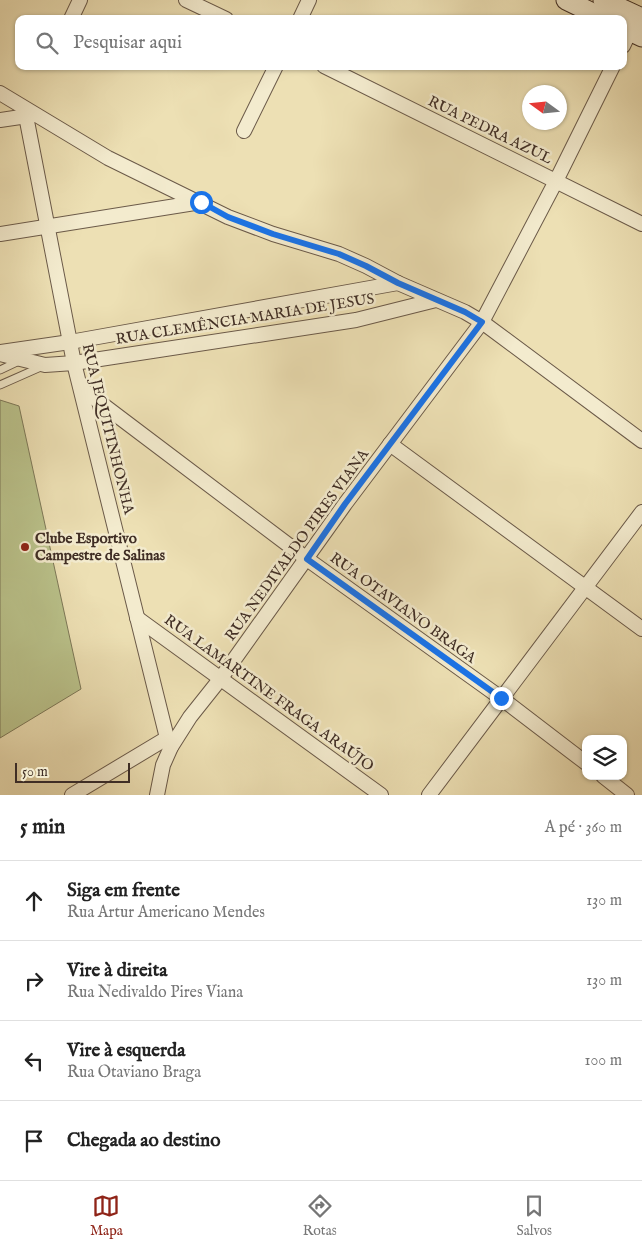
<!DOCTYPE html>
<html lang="pt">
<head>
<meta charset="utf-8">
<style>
  body { margin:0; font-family:"IM FELL English",serif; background:#f2f2f2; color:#222 }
  .controls { position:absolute; right:15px; bottom:15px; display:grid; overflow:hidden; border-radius:10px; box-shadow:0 1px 4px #0004 }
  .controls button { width:45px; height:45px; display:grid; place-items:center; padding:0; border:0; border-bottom:1px solid #e0e0e0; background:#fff; color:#222; font:25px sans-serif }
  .compass { position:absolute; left:522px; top:85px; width:45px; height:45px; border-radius:50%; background:#fff; box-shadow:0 1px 4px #0004; rotate:285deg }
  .scale { position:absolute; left:15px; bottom:12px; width:115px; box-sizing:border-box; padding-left:5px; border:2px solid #402e25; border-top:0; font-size:14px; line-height:18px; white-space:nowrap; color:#402e25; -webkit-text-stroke:4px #f3ebce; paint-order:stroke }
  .stop { position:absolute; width:15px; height:15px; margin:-11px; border:4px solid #1a73e8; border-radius:50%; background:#fff }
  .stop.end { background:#1a73e8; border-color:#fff; box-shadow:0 1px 5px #0008 }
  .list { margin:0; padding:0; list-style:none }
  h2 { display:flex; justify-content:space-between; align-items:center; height:65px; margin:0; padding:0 20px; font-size:21px }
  h2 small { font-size:16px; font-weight:400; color:#767676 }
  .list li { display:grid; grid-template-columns:32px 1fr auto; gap:15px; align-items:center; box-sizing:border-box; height:80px; padding:0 20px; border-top:1px solid #e0e0e0 }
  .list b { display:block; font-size:19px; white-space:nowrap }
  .list p { margin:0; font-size:16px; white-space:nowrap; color:#767676 }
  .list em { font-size:16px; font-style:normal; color:#767676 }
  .icon { flex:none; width:28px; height:28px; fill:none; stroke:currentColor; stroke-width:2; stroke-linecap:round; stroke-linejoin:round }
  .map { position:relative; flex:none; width:642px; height:795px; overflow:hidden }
  .search { position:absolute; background:#fff; box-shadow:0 1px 4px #0004; left:15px; right:15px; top:15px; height:55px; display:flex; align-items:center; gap:12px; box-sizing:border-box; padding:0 18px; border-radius:10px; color:#767676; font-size:19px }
  .sheet { height:385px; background:#fff }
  nav { display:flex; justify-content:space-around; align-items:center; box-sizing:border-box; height:70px; border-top:1px solid #e0e0e0; background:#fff; font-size:14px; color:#767676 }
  nav a { display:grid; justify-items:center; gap:2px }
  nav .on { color:#8f2418 }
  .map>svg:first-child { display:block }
  .pitch { fill:#bac28b; stroke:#7d7858 }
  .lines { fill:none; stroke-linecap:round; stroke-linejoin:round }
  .service-casing { stroke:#6b5a49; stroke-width:9 }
  .minor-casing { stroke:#6b5a49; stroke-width:16 }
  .secondary-casing { stroke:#402e25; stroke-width:21 }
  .service { stroke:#f3ebce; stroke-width:7 }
  .minor { stroke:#f3ebce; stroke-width:14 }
  .secondary { stroke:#f3ebce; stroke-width:19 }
  .route { stroke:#1a73e8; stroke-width:6 }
  .poi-dot { fill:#8f2418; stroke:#f3ebce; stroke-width:2 }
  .labels { text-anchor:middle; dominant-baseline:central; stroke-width:5; stroke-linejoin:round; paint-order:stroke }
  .street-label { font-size:15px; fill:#402e25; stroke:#f3ebce }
  .poi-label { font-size:15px; font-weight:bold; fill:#402e25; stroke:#f3ebce; text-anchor:start }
</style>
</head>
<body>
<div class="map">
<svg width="642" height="795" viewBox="0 0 642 795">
  <rect width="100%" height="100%" fill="#ede0b4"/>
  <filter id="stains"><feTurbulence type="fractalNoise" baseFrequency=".004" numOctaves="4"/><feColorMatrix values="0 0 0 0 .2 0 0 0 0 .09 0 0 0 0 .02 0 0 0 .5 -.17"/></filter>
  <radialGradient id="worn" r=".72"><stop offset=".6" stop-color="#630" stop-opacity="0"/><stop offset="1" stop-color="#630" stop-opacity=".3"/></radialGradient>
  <polygon class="pitch" points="0,400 19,406 81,689 0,738"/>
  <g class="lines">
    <g class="service-casing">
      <g id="service">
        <polyline points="0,370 19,361"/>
        <polyline points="0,385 43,366"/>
      </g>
    </g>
    <g class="minor-casing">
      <g id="minor">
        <polyline points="186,0 226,19"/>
        <polyline points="71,19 80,0"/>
        <polyline points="300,19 309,0"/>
        <polyline points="623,46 634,23"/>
        <polyline points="324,66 642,224"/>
        <polyline points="0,93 108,158 228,217 273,234 339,254 366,266 398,283 465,312 482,322 642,441"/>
        <polyline points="26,116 74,363 167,738 171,747"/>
        <polyline points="0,120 34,115"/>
        <polyline points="244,131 276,66"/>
        <polyline points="0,234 201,202"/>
        <polyline points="1,352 70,342 398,283"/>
        <polyline points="0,354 45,365 74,363 356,320 436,300"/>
        <polyline points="82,389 307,559 501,698 586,763"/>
        <polyline points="390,444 642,629"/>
        <polyline points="137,618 381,795"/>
        <polyline points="603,776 627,795"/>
        <polyline points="72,795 167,738"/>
        <polyline points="157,795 163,765 171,747 190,717 221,678 345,504 482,322 556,181 613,66"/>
        <polyline points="429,795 642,512"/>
      </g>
    </g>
    <g class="secondary-casing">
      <g id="secondary">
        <polyline points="566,0 605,19"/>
        <polyline points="603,0 642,18"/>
        <polyline points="623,28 642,37"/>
      </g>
    </g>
    <use href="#service" class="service"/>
    <use href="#minor" class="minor"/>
    <use href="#secondary" class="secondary"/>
  </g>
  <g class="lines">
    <polyline class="route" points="201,202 228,217 273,234 339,254 366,266 398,283 465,312 482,322 345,504 307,559 501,698"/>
  </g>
  <circle class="poi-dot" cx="25" cy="547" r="5"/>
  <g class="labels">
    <g class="street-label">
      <text transform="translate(490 130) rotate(26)">RUA PEDRA AZUL</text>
      <text transform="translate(245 319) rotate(-9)">RUA CLEMÊNCIA MARIA DE JESUS</text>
      <text transform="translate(108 429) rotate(76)">RUA JEQUITINHONHA</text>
      <text transform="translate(297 545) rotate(-54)">RUA NEDIVALDO PIRES VIANA</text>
      <text transform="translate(403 608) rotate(36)">RUA OTAVIANO BRAGA</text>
      <text transform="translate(269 693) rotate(36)">RUA LAMARTINE FRAGA ARAÚJO</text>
    </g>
    <g class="poi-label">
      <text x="35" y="538">Clube Esportivo<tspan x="35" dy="17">Campestre de Salinas</tspan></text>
    </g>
  </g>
  <rect width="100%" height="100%" filter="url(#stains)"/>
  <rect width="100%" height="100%" fill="url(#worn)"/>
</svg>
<div class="controls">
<button><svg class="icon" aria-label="layers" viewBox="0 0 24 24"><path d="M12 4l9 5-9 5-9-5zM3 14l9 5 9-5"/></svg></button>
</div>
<svg class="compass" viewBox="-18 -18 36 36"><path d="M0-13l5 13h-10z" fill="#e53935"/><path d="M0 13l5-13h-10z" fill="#767676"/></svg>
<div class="scale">50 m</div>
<div class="stop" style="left:201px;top:202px"></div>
<div class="stop end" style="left:501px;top:698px"></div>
<div class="search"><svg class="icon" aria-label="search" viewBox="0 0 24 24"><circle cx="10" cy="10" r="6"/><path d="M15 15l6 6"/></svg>Pesquisar aqui</div>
</div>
<section class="sheet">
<h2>5 min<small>A pé · 360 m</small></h2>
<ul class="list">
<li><svg class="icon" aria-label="ahead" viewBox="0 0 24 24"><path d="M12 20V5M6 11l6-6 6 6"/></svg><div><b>Siga em frente</b><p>Rua Artur Americano Mendes</p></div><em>130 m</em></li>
<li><svg class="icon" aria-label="right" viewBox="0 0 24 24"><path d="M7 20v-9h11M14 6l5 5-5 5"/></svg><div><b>Vire à direita</b><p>Rua Nedivaldo Pires Viana</p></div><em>130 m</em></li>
<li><svg class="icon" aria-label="left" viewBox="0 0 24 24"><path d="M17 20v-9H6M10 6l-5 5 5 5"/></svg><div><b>Vire à esquerda</b><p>Rua Otaviano Braga</p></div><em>100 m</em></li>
<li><svg class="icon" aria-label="arrive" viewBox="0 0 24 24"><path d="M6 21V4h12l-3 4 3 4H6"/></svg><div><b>Chegada ao destino</b></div></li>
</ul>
</section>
<nav>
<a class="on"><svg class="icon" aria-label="map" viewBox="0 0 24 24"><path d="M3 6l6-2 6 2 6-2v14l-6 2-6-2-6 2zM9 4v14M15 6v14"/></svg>Mapa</a>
<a><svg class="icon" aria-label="directions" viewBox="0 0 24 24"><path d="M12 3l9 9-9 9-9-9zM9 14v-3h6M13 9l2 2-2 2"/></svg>Rotas</a>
<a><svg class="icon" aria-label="saved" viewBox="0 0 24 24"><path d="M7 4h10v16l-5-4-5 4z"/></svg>Salvos</a>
</nav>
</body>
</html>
